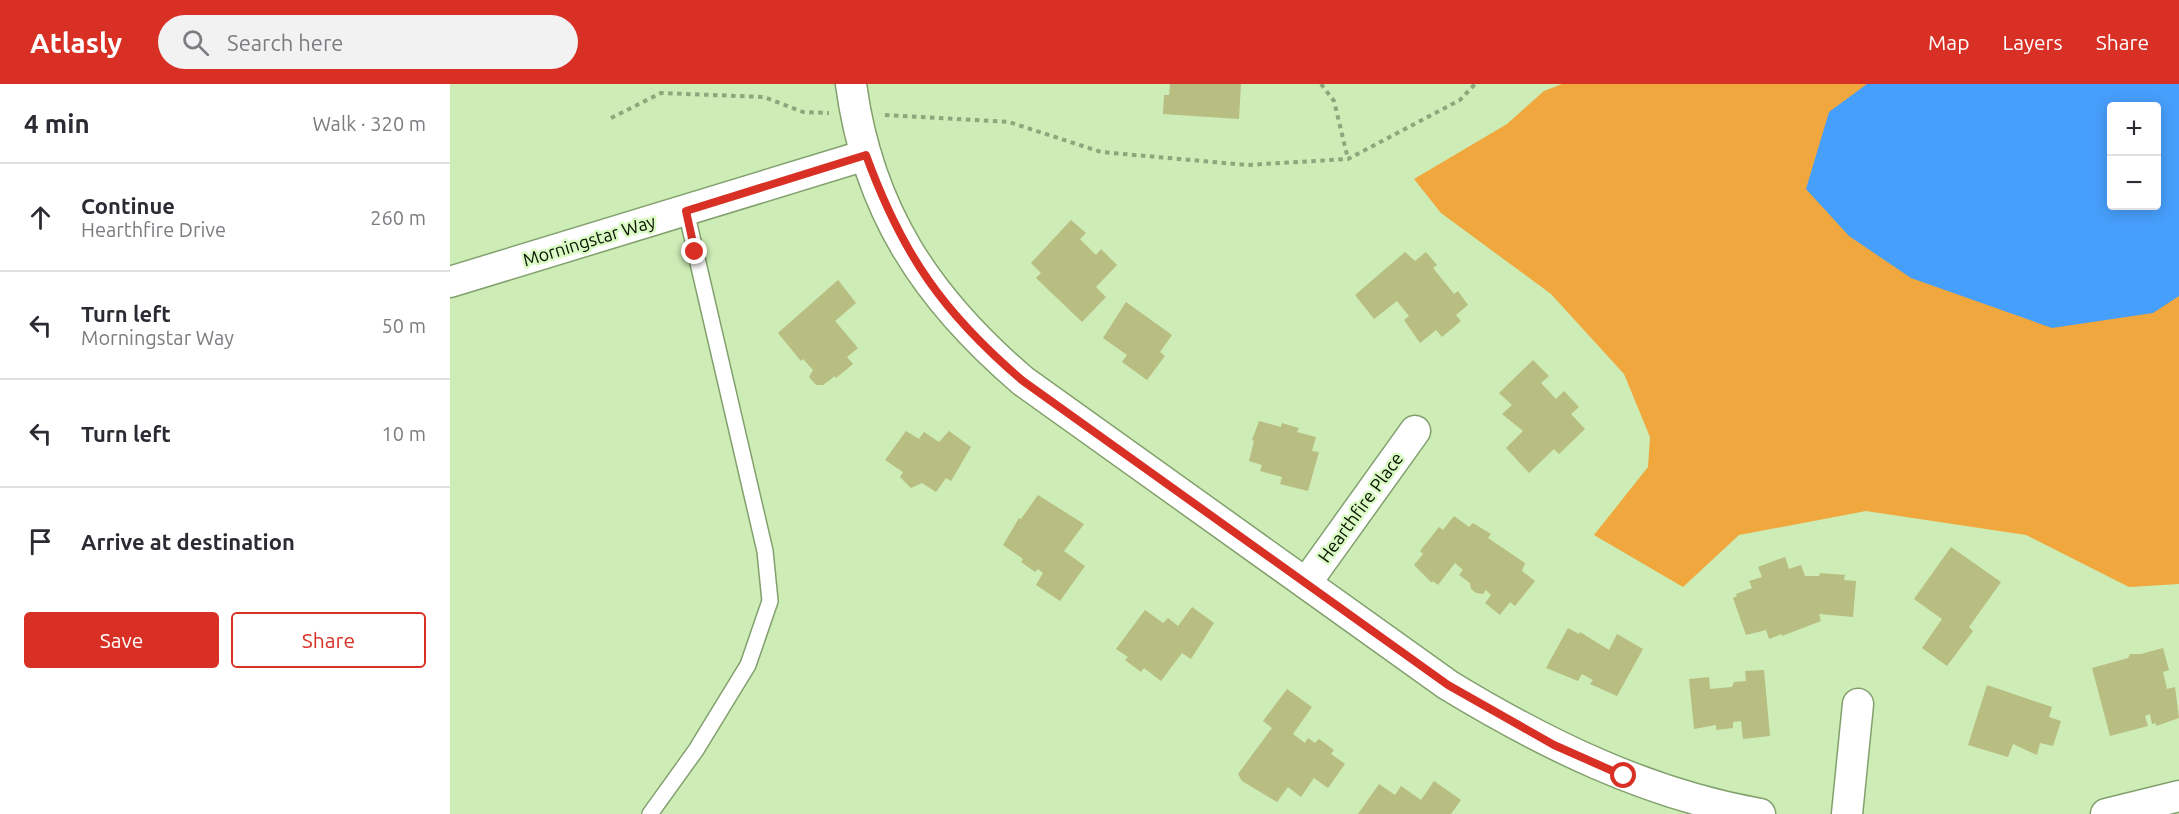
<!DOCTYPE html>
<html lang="en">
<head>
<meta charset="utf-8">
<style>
  body { margin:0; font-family:Ubuntu,sans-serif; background:#f2f2f3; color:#2b2b33 }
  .controls { position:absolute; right:18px; top:18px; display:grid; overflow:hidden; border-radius:6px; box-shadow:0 3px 15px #0003 }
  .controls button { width:54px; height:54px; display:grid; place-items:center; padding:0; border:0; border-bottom:2px solid #e1e1e2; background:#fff; color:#2b2b33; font:30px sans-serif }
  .stop { position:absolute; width:18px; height:18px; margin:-14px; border:4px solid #d93025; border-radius:50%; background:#fff }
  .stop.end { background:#d93025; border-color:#fff; box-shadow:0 2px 6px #0008 }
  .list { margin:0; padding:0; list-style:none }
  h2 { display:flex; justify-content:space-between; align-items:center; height:78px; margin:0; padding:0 24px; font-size:26px }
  h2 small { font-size:20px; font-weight:400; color:#7c7c81 }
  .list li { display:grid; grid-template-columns:39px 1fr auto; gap:18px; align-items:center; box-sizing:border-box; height:108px; padding:0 24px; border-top:2px solid #e1e1e2 }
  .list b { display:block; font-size:22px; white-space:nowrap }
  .list p { margin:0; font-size:20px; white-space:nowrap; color:#7c7c81 }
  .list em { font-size:20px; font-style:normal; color:#7c7c81 }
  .actions { display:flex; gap:12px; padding:18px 24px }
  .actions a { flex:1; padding:14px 0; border:2px solid #d93025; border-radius:6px; text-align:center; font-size:21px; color:#d93025 }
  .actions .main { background:#d93025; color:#fff }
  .icon { flex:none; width:33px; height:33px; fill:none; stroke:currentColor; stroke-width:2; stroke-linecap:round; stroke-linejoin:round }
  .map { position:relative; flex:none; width:1729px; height:730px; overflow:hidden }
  header { display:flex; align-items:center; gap:36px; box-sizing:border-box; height:84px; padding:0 30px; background:#d93025; color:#fff }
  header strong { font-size:28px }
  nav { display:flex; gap:33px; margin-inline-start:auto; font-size:21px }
  .search { width:420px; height:54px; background:#f2f2f3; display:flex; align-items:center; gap:15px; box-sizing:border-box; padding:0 21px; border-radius:33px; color:#7c7c81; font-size:22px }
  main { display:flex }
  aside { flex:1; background:#fff }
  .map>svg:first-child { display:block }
  .green { fill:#f0a73d; fill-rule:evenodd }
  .water { fill:#479ffc; fill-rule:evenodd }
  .building { fill:#b8bd82 }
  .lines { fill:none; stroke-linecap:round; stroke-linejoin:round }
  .service-casing { stroke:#82a06d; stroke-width:18 }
  .minor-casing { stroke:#82a06d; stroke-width:33 }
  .path { stroke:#8da67c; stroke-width:4; stroke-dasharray:4.5 4.5; stroke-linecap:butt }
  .service { stroke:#fff; stroke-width:15 }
  .minor { stroke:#fff; stroke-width:30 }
  .route { stroke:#d93025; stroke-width:8 }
  .labels { text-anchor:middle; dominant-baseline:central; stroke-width:5; stroke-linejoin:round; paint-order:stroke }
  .street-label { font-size:18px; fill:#081202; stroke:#dafac3 }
</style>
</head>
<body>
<header>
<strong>Atlasly</strong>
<div class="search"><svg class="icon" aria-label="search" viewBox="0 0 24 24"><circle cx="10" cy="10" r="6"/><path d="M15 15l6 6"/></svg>Search here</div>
<nav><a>Map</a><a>Layers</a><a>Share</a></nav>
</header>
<main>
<aside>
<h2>4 min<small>Walk · 320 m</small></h2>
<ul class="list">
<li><svg class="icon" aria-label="ahead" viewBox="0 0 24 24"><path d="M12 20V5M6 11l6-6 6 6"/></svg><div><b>Continue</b><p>Hearthfire Drive</p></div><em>260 m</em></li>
<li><svg class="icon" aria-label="left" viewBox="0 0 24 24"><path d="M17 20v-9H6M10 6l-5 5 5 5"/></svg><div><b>Turn left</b><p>Morningstar Way</p></div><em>50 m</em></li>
<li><svg class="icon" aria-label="left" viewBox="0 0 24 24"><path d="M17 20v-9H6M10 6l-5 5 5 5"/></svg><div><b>Turn left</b></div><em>10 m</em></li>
<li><svg class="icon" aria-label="arrive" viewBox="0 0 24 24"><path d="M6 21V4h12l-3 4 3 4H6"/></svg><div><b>Arrive at destination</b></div></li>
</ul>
<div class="actions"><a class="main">Save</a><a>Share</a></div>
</aside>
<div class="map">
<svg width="1729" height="730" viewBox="0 0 1729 730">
  <rect width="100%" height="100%" fill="#cdecb6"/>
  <path class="green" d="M 1112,0 L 1729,0 L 1729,500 L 1679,503 L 1576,451 L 1416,427 L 1289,451 L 1233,503 L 1144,451 L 1198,383 L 1200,353 L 1174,290 L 1101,210 L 991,129 L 964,95 L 1057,40 L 1094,7 ZM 1662,22 L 1706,22 L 1706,122 L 1662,122 Z"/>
  <path class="water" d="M 1417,0 L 1729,0 L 1729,212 L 1703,229 L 1602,244 L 1461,194 L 1399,152 L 1356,105 L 1379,28 ZM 1662,22 L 1706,22 L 1706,122 L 1662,122 Z"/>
  <g class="building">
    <polygon points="720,0 791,0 789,35 713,30 714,11 719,11"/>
    <polygon points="621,136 636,149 630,155 646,171 651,165 667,181 646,203 656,213 632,238 586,194 591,189 581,179"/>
    <polygon points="955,168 965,177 976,168 987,181 983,184 1004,210 1008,207 1018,221 1006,231 1011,237 992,253 986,246 970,259 954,236 959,232 947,217 924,235 905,211"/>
    <polygon points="388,196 406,219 385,237 408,264 397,273 403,280 386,294 385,292 373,301 366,301 359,293 363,286 353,275 351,277 328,249"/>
    <polygon points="676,218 722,251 710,268 715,272 697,296 672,278 677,271 653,254"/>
    <polygon points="1083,276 1099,292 1091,299 1106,315 1114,307 1129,323 1121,330 1135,345 1109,370 1104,365 1079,389 1056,364 1073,347 1052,330 1062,321 1049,309"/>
    <polygon points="809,337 831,343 832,339 849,344 847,348 866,353 862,367 869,368 858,407 830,400 832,393 810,387 812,381 799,377 804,357 802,356"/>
    <polygon points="456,347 469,355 474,348 489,358 499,347 521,363 501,397 496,394 486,408 472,399 461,404 450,393 453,388 435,376"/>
    <polygon points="588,411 634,440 614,467 635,482 610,517 586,501 593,489 588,485 585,488 571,478 573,475 553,461 569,434 571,435"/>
    <polygon points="1004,432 1019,443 1023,439 1041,450 1038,454 1075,479 1072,487 1085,497 1065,522 1060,518 1050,531 1035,519 1041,511 1036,506 1033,510 1026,509 1021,505 1020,499 1009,491 1013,486 1005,479 988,501 983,497 982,499 964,481 973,470 970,467 989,443 993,446"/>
    <polygon points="1501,463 1551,498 1519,543 1523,547 1497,582 1472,564 1492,535 1464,515"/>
    <polygon points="1335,473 1339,485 1351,481 1355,492 1369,492 1370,489 1395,491 1394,496 1406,497 1403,533 1369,530 1371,537 1332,552 1332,550 1319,555 1316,546 1296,551 1283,514 1287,512 1286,510 1302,504 1299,497 1312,493 1308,483"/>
    <polygon points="742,523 764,539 741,575 732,569 711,597 694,584 691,588 675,576 678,573 666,565 695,526 713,539 718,534 728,542"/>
    <polygon points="1118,544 1129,550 1130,548 1159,566 1167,550 1193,565 1167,612 1140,600 1143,596 1132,590 1128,597 1096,584"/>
    <polygon points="1713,564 1719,586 1713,588 1717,605 1725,603 1729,634 1706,642 1706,639 1702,640 1700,630 1695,632 1698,642 1660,652 1642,584 1678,574 1680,570 1691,570"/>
    <polygon points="1314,586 1320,652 1293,655 1291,637 1283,638 1283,644 1266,646 1266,641 1244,645 1239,595 1259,593 1260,605 1282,603 1284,598 1296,597 1295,587"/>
    <polygon points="1537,601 1602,623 1599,633 1611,637 1603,662 1590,659 1587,671 1563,660 1558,673 1518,661"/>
    <polygon points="837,605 862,623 843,650 855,659 858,654 865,659 869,655 884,666 881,670 895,680 878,704 864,694 851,713 838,703 827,718 792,697 788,690 822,644 813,637"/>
    <polygon points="984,697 1011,716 1001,730 908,730 929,700 945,711 951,702 971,716"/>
  </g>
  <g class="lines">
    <g class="service-casing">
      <polyline id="service" points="200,730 246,666 298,581 320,517 315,467 236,127"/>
    </g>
    <g class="minor-casing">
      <g id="minor">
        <path d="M 401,0 C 418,127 477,215 573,297 L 998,601 C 1095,660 1197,710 1310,730"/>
        <polyline points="0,198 416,71"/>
        <polyline points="856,499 965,347"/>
        <polyline points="1397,730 1408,620"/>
        <polyline points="1656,730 1729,712"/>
      </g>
    </g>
    <g class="path">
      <polyline points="871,0 884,17 898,75"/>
      <polyline points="435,31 559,38 651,68 797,81 898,75 1010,16 1025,0"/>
      <polyline points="161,34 211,9 314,13 353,28 379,29"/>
    </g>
    <use href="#service" class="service"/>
    <use href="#minor" class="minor"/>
  </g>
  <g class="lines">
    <path class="route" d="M 245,168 L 236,127 L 416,71 C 452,170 493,229 573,297 L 998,601 L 1104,661 L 1174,692"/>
  </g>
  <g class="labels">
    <g class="street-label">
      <text transform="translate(139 156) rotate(-17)">Morningstar Way</text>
      <text transform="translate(910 423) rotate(-54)">Hearthfire Place</text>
    </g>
  </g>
</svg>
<div class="controls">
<button>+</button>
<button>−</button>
</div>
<div class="stop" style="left:1174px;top:692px"></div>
<div class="stop end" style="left:245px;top:168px"></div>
</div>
</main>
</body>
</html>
